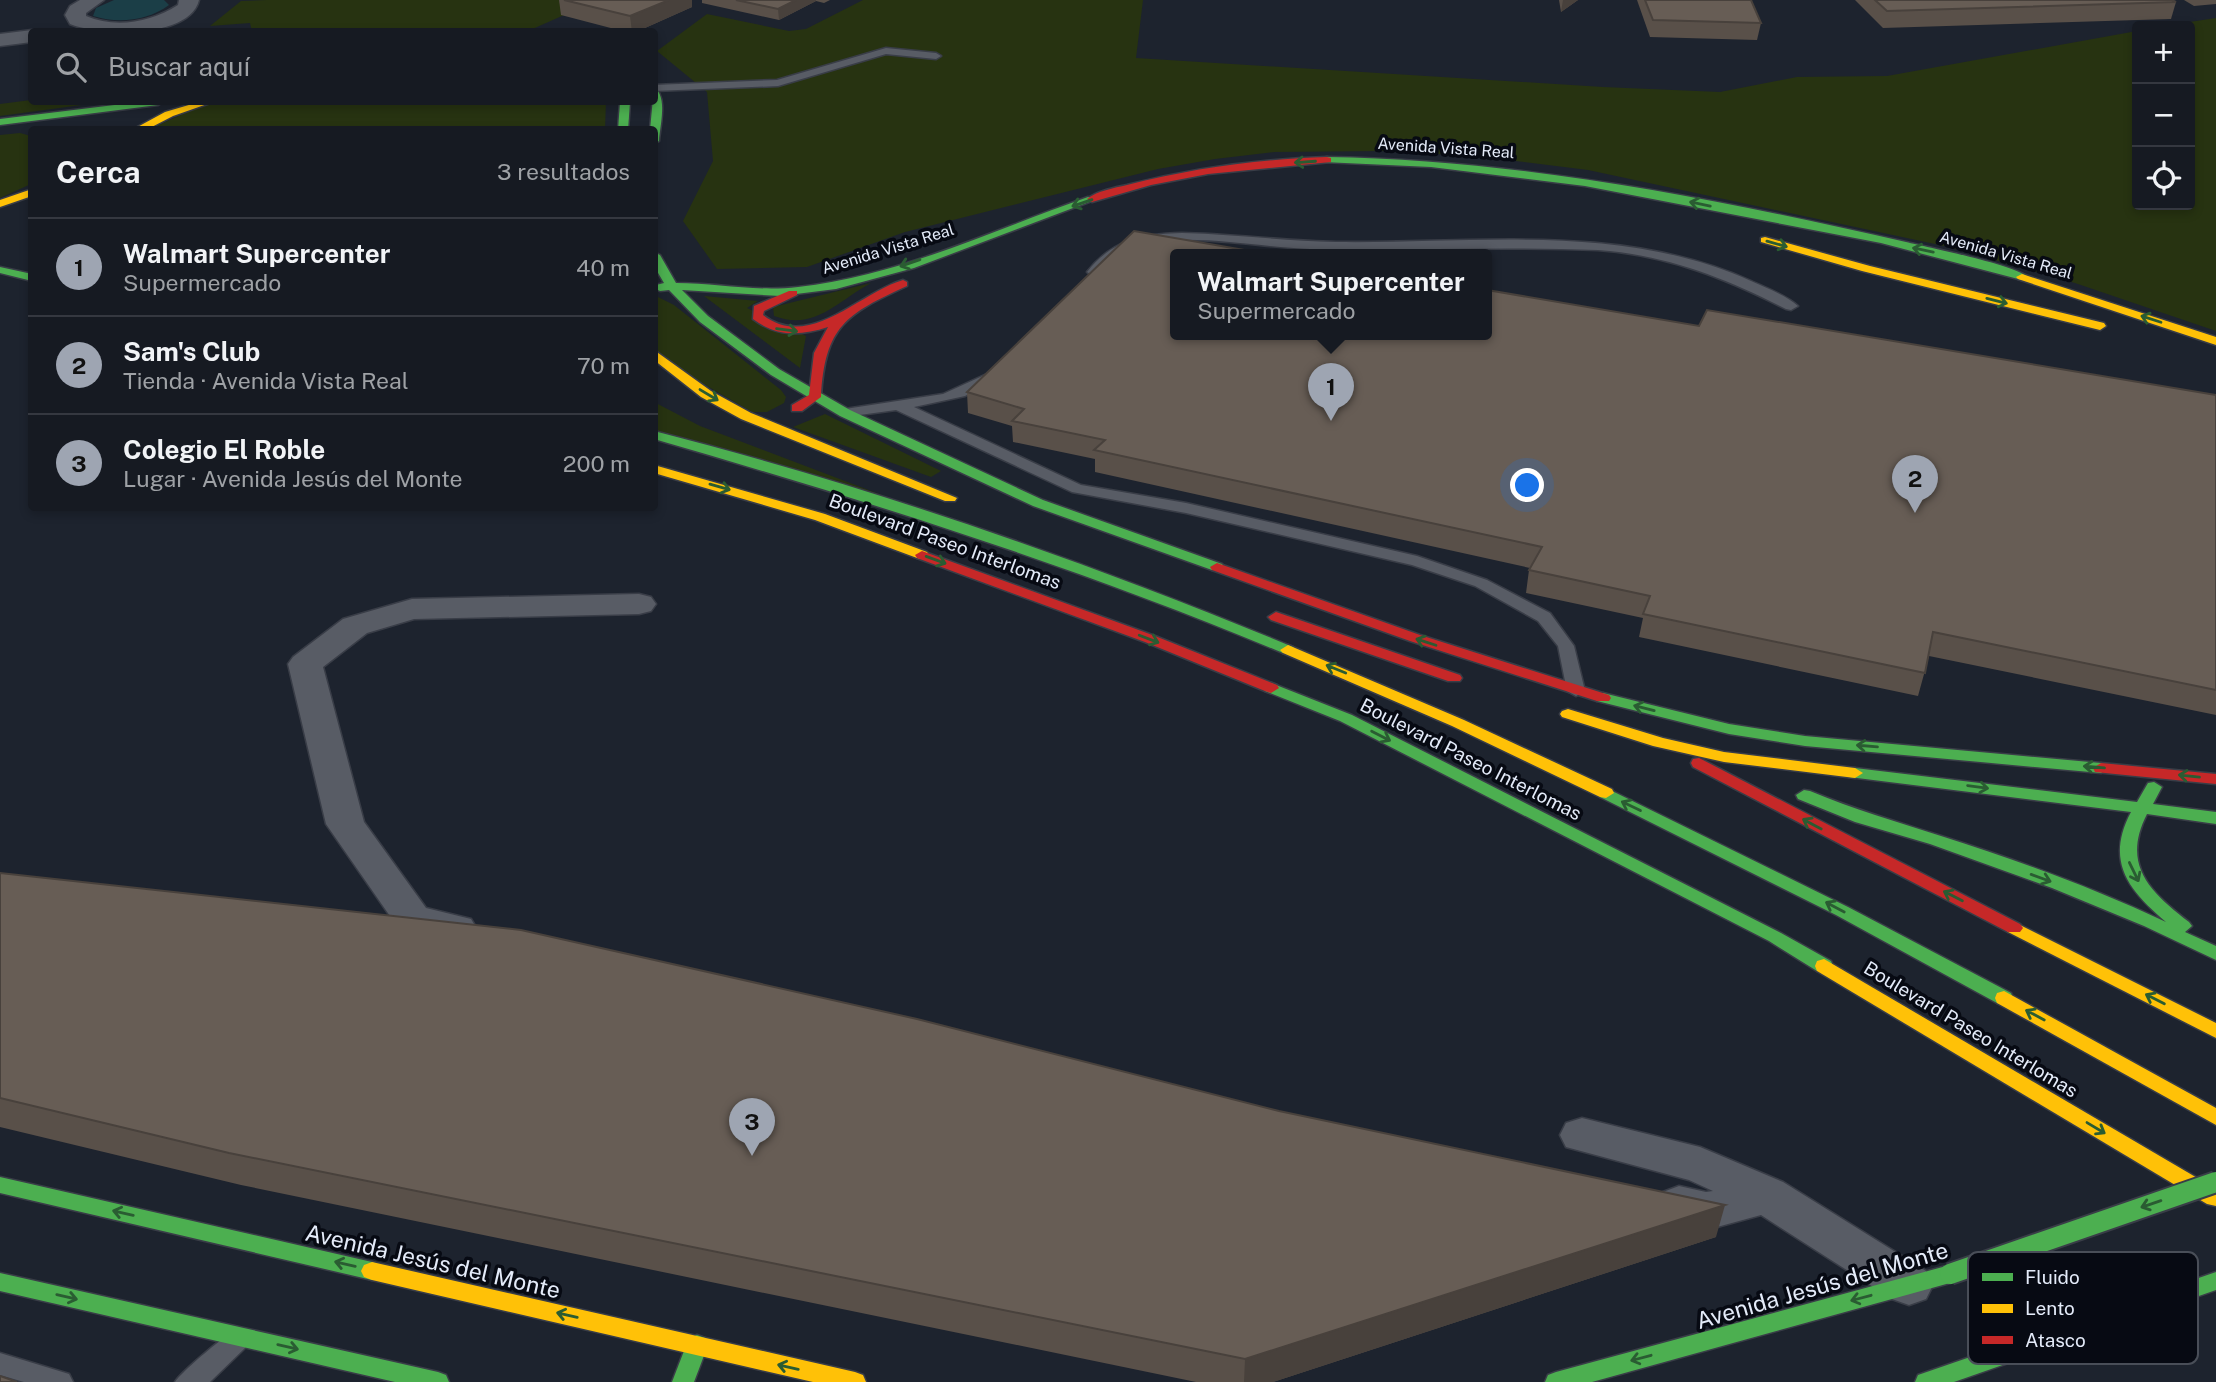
<!DOCTYPE html>
<html lang="es">
<head>
<meta charset="utf-8">
<style>
  body { margin:0; font-family:"Public Sans",sans-serif; background:#1f232a; color:#f1f3f6 }
  .controls { position:absolute; right:21px; top:21px; display:grid; overflow:hidden; border-radius:7px; box-shadow:0 4px 10px #0003 }
  .controls button { width:63px; height:63px; display:grid; place-items:center; padding:0; border:0; border-bottom:2px solid #353840; background:#161a22; color:#f1f3f6; font:35px sans-serif }
  .you { position:absolute; left:1528px; top:486px; width:24px; height:24px; margin:-18px; border:5px solid #fff; border-radius:50%; background:#1a73e8; box-shadow:0 0 0 10px #1a73e833 }
  .badge { display:grid; place-items:center; width:46px; height:46px; border-radius:50%; background:#9ea5b2; color:#111; font-size:23px; font-weight:700 }
  .pin { position:absolute; translate:-50% -58px; filter:drop-shadow(0 2px 4px #0008) }
  .pin::after { content:''; position:absolute; top:37px; width:24px; height:21px; background:inherit; clip-path:polygon(0 0,100% 0,50% 100%) }
  .popup { position:absolute; left:1170px; top:249px; width:322px; height:91px; box-sizing:border-box; display:grid; place-content:center; border-radius:7px; background:#161a22; filter:drop-shadow(0 2px 5px #0005); font-size:23px; white-space:nowrap; color:#9ea1a5 }
  .popup b { font-size:26px; color:#f1f3f6 }
  .popup::after { content:''; position:absolute; left:50%; top:100%; margin-left:-14px; border:14px solid transparent; border-top-color:#161a22 }
  .list { margin:0; padding:0; list-style:none }
  h2 { display:flex; justify-content:space-between; align-items:center; height:91px; margin:0; padding:0 28px; font-size:30px }
  h2 small { font-size:23px; font-weight:400; color:#9ea1a5 }
  .list li { display:grid; grid-template-columns:46px 1fr auto; gap:21px; align-items:center; box-sizing:border-box; height:98px; padding:0 28px; border-top:2px solid #353840 }
  .list b { display:block; font-size:26px; white-space:nowrap }
  .list p { margin:0; font-size:23px; white-space:nowrap; color:#9ea1a5 }
  .list em { font-size:23px; font-style:normal; color:#9ea1a5 }
  .icon { flex:none; width:38px; height:38px; fill:none; stroke:currentColor; stroke-width:2; stroke-linecap:round; stroke-linejoin:round }
  .map { position:relative; flex:none; width:2216px; height:1382px; overflow:hidden }
  .search { position:absolute; background:#161a22; box-shadow:0 4px 10px #0003; left:28px; top:28px; width:630px; height:77px; display:flex; align-items:center; gap:18px; box-sizing:border-box; padding:0 24px; border-radius:7px; color:#9ea1a5; font-size:26px }
  .panel { position:absolute; background:#161a22; box-shadow:0 4px 10px #0003; left:28px; top:126px; width:630px; height:385px; border-radius:7px }
  .map>svg:first-child { display:block }
  .green { fill:#273311 }
  .water { fill:#1b3e47 }
  .lines { fill:none; stroke-linecap:round; stroke-linejoin:round }
  .lane-casing { stroke:#393d47; stroke-width:3 }
  .street-casing { stroke:#393d47; stroke-width:3 }
  .fast-casing { stroke:#393d47; stroke-width:3 }
  .slow-casing { stroke:#393d47; stroke-width:3 }
  .jam-casing { stroke:#393d47; stroke-width:3 }
  .lane { fill:#585c65; fill-rule:evenodd }
  .street { fill:#585c65; fill-rule:evenodd }
  .fast { fill:#4caf50; fill-rule:evenodd }
  .slow { fill:#ffc107; fill-rule:evenodd }
  .jam { fill:#c62828; fill-rule:evenodd }
  .fast-bridge-casing { stroke:#393d47; stroke-width:24; stroke-linecap:butt }
  .fast-bridge { stroke:#4caf50; stroke-width:20 }
  .wall { fill:#595049 }
  .shaded-wall { fill:#48413c }
  .building { fill:#675d55; stroke:#48413c; stroke-width:2 }
  .oneway { stroke:#2a5c32 }
  .labels { text-anchor:middle; dominant-baseline:central; stroke-width:7; stroke-linejoin:round; paint-order:stroke }
  .far-street-label { font-size:16px; fill:#e4ebf9; stroke:#070a13 }
  .street-label { font-size:19px; fill:#e4ebf9; stroke:#070a13 }
  .near-street-label { font-size:23px; fill:#e4ebf9; stroke:#070a13 }
  .key { fill:#070a13; stroke:#494e58; stroke-width:2 }
  .key-label { font-size:19px; fill:#e4ebf9 }
</style>
</head>
<body>
<div class="map">
<svg width="2216" height="1382" viewBox="0 0 2216 1382">
  <rect width="100%" height="100%" fill="#1d232e"/>
  <g class="green">
    <polygon points="267,0 598,0 528,31 252,32 250,23 210,26 241,1"/>
    <polygon points="863,0 1143,0 1136,58 1603,87 1720,92 1797,77 1887,76 2137,31 2137,205 2190,205 2190,26 2163,26 2216,18 2216,331 2075,283 1949,247 1588,170 1476,156 1381,151 1275,152 1215,159 1158,169 905,232 807,267 717,269 683,221 713,161 707,92 657,51 707,14 789,31 806,29"/>
    <polygon points="31,100 32,102 104,102 0,116 0,104"/>
    <polygon points="224,102 606,102 605,129 147,130 201,106"/>
    <polygon points="20,133 31,136 31,184 0,198 0,135"/>
    <path d="M 871,283 C 836,302 815,331 774,316 L 773,307 Z"/>
    <polygon points="654,295 674,305 781,390 786,397 784,403 767,412 752,412 655,356"/>
    <polygon points="704,296 758,301 747,308 806,336 800,368"/>
    <polygon points="654,402 700,426 937,516 655,435"/>
    <polygon points="825,414 941,471 931,477 793,427"/>
  </g>
  <path class="water" d="M 114,0 L 164,0 L 169,5 C 147,21 118,24 93,16 L 96,8 Z"/>
  <g class="lines">
    <g class="lane-casing">
      <g id="lane">
        <polygon points="886,48 936,53 941,56 936,59 886,54 778,86 654,91 654,85 777,80"/>
        <path d="M 1182,233 C 1233,234 1284,241 1336,242 C 1474,244 1621,222 1751,281 C 1766,288 1786,295 1798,306 L 1791,310 L 1786,309 C 1725,278 1667,255 1598,250 C 1502,246 1406,251 1310,249 C 1254,247 1196,233 1140,244 C 1118,248 1110,270 1093,276 L 1087,272 C 1112,240 1142,234 1182,233 Z"/>
        <polygon points="989,373 994,374 994,380 965,396 914,407 1081,485 1186,503 1417,556 1487,580 1550,613 1574,646 1585,691 1576,696 1567,691 1558,646 1538,621 1475,586 1412,565 1186,513 1072,492 896,410 845,417 838,413 845,409 943,394"/>
        <path d="M 238,1329 L 247,1332 L 250,1339 L 247,1346 L 210,1382 L 175,1382 C 179,1374 228,1332 238,1329 Z"/>
        <polygon points="0,1353 69,1374 73,1382 24,1382 0,1375"/>
      </g>
    </g>
    <g class="street-casing">
      <g id="street">
        <path d="M 80,0 L 104,0 L 86,13 L 86,16 C 116,29 151,22 178,5 L 179,0 L 199,0 C 190,39 99,36 70,24 L 65,15 L 70,6 Z"/>
        <polygon points="32,30 39,32 32,32 32,42 0,46 0,34"/>
        <polygon points="639,594 651,597 656,604 651,611 639,614 414,619 367,633 323,667 364,822 426,908 471,919 477,929 471,939 457,943 399,929 326,824 288,664 293,657 343,619 412,599"/>
        <polygon points="1582,1118 1700,1147 1783,1182 1926,1271 1933,1285 1926,1299 1909,1305 1892,1299 1761,1215 1706,1230 1663,1218 1656,1205 1663,1192 1679,1186 1706,1192 1713,1191 1689,1180 1566,1147 1560,1135 1566,1123"/>
      </g>
    </g>
    <g class="fast-casing">
      <g id="fast">
        <path d="M 654,87 C 668,97 660,125 659,141 L 654,144 L 654,130 L 650,130 Z"/>
        <polygon points="139,102 163,102 158,105 0,125 0,119"/>
        <polygon points="620,102 630,102 628,130 618,130"/>
        <path d="M 1327,157 C 1522,160 1716,199 1906,242 C 1930,248 2012,264 2028,277 L 2022,280 L 1881,243 L 1585,186 L 1431,167 L 1323,162 L 1323,158 Z"/>
        <path d="M 1088,197 L 1097,199 L 914,268 L 836,289 L 780,296 L 682,290 L 708,316 L 779,369 L 850,410 L 1043,500 L 1222,564 L 1224,567 L 1222,570 L 1212,570 L 1033,506 L 840,416 L 771,375 L 700,322 L 669,290 L 660,291 L 654,288 L 656,285 L 664,283 L 654,266 L 654,252 L 660,255 L 676,283 C 717,283 757,292 798,287 C 899,276 993,230 1088,197 Z"/>
        <polygon points="0,267 32,274 32,281 0,273"/>
        <path d="M 654,431 C 872,487 1086,561 1293,647 L 1296,650 L 1293,653 L 1283,653 C 1078,567 868,501 654,439 Z"/>
        <polygon points="1271,683 1352,715 1781,933 1831,961 1833,966 1831,971 1817,971 1769,941 1340,721 1265,691 1263,688"/>
        <polygon points="1603,693 1729,724 1805,736 2101,763 2109,768 2101,773 1805,746 1729,734 1597,701 1595,698"/>
        <path d="M 1855,768 L 2137,802 L 2148,783 L 2154,782 L 2162,787 L 2153,804 L 2216,812 L 2216,824 L 2147,814 C 2121,865 2150,892 2189,922 L 2192,926 L 2185,932 L 2216,946 L 2216,960 L 2144,926 L 2052,888 L 1930,844 L 1855,822 L 1798,799 L 1796,795 L 1804,790 L 1810,791 C 1853,809 1897,822 1941,836 C 2017,860 2094,888 2166,922 C 2128,890 2105,861 2131,812 L 1849,777 L 1847,773 L 1849,769 Z"/>
        <polygon points="1606,788 1848,907 2011,993 2013,998 2011,1003 2004,1005 1997,1003 1836,915 1600,797 1598,793"/>
        <polygon points="0,1177 372,1262 380,1265 383,1271 380,1277 372,1280 0,1193"/>
        <polygon points="1950,1265 1958,1268 1961,1274 1958,1280 1950,1283 1592,1382 1545,1382 1548,1375 1556,1372"/>
        <polygon points="2216,1272 2216,1290 1954,1382 1915,1382 1918,1375"/>
        <polygon points="0,1273 438,1372 446,1375 449,1382 395,1382 0,1291"/>
        <polygon points="697,1335 705,1338 708,1345 694,1382 672,1382 689,1338"/>
      </g>
    </g>
    <g class="slow-casing">
      <g id="slow">
        <polygon points="199,102 213,102 173,116 146,130 132,130 165,112"/>
        <polygon points="32,189 32,196 0,207 0,200"/>
        <polygon points="1765,237 1870,266 2104,323 2106,326 2100,330 1862,271 1761,242 1761,238"/>
        <polygon points="2022,274 2216,337 2216,345 2018,279 2016,277"/>
        <polygon points="654,350 711,391 751,413 957,498 955,501 945,501 741,419 701,397 654,360"/>
        <polygon points="654,465 825,514 927,552 929,555 922,559 917,558 815,520 654,473"/>
        <polygon points="1288,645 1464,720 1612,789 1614,793 1606,798 1600,797 1452,726 1283,653 1280,650"/>
        <polygon points="1568,709 1663,738 1724,752 1855,768 1863,773 1855,778 1724,762 1653,746 1562,717 1560,714 1562,711"/>
        <polygon points="2014,922 2216,1023 2216,1038 2008,932 2005,928 2008,924"/>
        <polygon points="1824,959 2216,1189 2216,1206 2207,1204 1817,971 1815,966 1817,961"/>
        <polygon points="2004,991 2216,1108 2216,1125 1997,1003 1995,998 1997,993"/>
        <polygon points="372,1262 855,1372 863,1375 866,1382 813,1382 372,1280 364,1277 361,1271 364,1265"/>
      </g>
    </g>
    <g class="jam-casing">
      <g id="jam">
        <path d="M 1327,157 L 1331,158 L 1331,162 L 1208,174 L 1151,185 L 1092,202 L 1087,199 C 1097,191 1114,188 1127,185 C 1193,168 1259,159 1327,157 Z"/>
        <path d="M 903,280 L 907,282 L 907,286 C 846,314 825,326 821,397 L 802,411 L 792,411 L 792,405 L 809,395 L 814,353 L 828,327 C 800,336 777,337 753,319 L 754,306 L 789,291 L 797,291 L 797,295 L 764,311 L 763,315 C 809,351 859,293 903,280 Z"/>
        <polygon points="922,551 1155,636 1277,685 1279,688 1271,693 1265,691 1145,642 917,558 915,555"/>
        <polygon points="1217,563 1420,635 1609,695 1611,698 1609,701 1597,701 1410,641 1212,570 1210,567"/>
        <polygon points="1276,612 1460,675 1462,678 1460,681 1448,681 1271,620 1268,617"/>
        <polygon points="1699,758 2020,924 2023,928 2020,932 2008,932 1693,767 1691,763 1693,759"/>
        <polygon points="2101,763 2216,774 2216,784 2095,772 2093,768"/>
      </g>
    </g>
    <use href="#lane" class="lane"/>
    <use href="#street" class="street"/>
    <use href="#fast" class="fast"/>
    <use href="#slow" class="slow"/>
    <use href="#jam" class="jam"/>
    <g class="fast-bridge-casing">
      <polyline id="fast-bridge" points="1950,1274 2216,1182"/>
    </g>
    <use href="#fast-bridge" class="fast-bridge"/>
  </g>
  <g class="wall">
    <polygon points="559,0 692,0 692,7 636,32 626,32 561,15"/>
    <polygon points="702,0 830,0 824,3 816,1 779,20 702,3"/>
    <polygon points="1559,0 1578,0 1561,12"/>
    <polygon points="1637,0 1751,0 1761,23 1757,40 1650,37"/>
    <polygon points="1855,0 2172,0 2176,2 2171,19 1883,28"/>
    <polygon points="2184,0 2216,0 2216,4 2194,6"/>
    <polygon points="1699,326 2216,395 2216,715 1929,656 1918,696 1639,637 1643,618 1526,593 1529,570 1530,568 1095,472 1095,459 1013,442 1012,426 968,413 967,392"/>
    <polygon points="0,873 1716,1237 1273,1382 1196,1382 241,1185 0,1127"/>
  </g>
  <g class="shaded-wall">
    <polygon points="669,0 692,0 692,7 636,32 632,32 630,16"/>
    <polygon points="796,0 816,0 816,1 779,20 778,9"/>
    <polygon points="1563,0 1578,0 1561,12"/>
    <polygon points="1725,1205 1716,1237 1273,1382 1244,1382 1245,1359"/>
  </g>
  <g class="building">
    <polygon points="564,0 669,0 630,16"/>
    <polygon points="736,0 796,0 778,9"/>
    <polygon points="1645,0 1751,0 1761,23 1653,20"/>
    <polygon points="1875,0 2172,0 2176,2 1887,11"/>
    <polygon points="1134,231 1274,255 1175,255 1175,335 1487,335 1487,290 1699,326 1707,310 2216,395 2216,690 1933,632 1925,673 1643,614 1650,596 1529,570 1542,547 1094,450 1105,440 1012,421 1024,409 967,392"/>
    <polygon points="0,873 521,930 917,1019 1279,1111 1725,1205 1245,1359 229,1153 0,1098"/>
    <polygon points="0,1376 17,1382 0,1382"/>
  </g>
  <defs><path id="oneway-shaft" d="M-6 0H5M1.5-3L5.5 0L1.5 3" fill="none" stroke-width="1.6" stroke-linecap="round" stroke-linejoin="round" transform="scale(1.75)"/></defs>
  <g class="oneway">
    <use href="#oneway-shaft" transform="translate(1305 162) rotate(176)"/>
    <use href="#oneway-shaft" transform="translate(1082 203) rotate(161)"/>
    <use href="#oneway-shaft" transform="translate(1700 204) rotate(-168)"/>
    <use href="#oneway-shaft" transform="translate(1777 244) rotate(16)"/>
    <use href="#oneway-shaft" transform="translate(1923 250) rotate(-168)"/>
    <use href="#oneway-shaft" transform="translate(910 263) rotate(161)"/>
    <use href="#oneway-shaft" transform="translate(1997 301) rotate(14)"/>
    <use href="#oneway-shaft" transform="translate(2151 319) rotate(-162)"/>
    <use href="#oneway-shaft" transform="translate(787 330) rotate(7)"/>
    <use href="#oneway-shaft" transform="translate(709 395) rotate(31)"/>
    <use href="#oneway-shaft" transform="translate(720 487) rotate(16)"/>
    <use href="#oneway-shaft" transform="translate(936 560) rotate(20)"/>
    <use href="#oneway-shaft" transform="translate(1149 639) rotate(21)"/>
    <use href="#oneway-shaft" transform="translate(1426 642) rotate(-162)"/>
    <use href="#oneway-shaft" transform="translate(1336 669) rotate(-158)"/>
    <use href="#oneway-shaft" transform="translate(1644 708) rotate(-166)"/>
    <use href="#oneway-shaft" transform="translate(1381 736) rotate(27)"/>
    <use href="#oneway-shaft" transform="translate(1867 746) rotate(-175)"/>
    <use href="#oneway-shaft" transform="translate(2094 767) rotate(-175)"/>
    <use href="#oneway-shaft" transform="translate(2189 776) rotate(-174)"/>
    <use href="#oneway-shaft" transform="translate(1978 787) rotate(8)"/>
    <use href="#oneway-shaft" transform="translate(1631 806) rotate(-154)"/>
    <use href="#oneway-shaft" transform="translate(1812 824) rotate(-152)"/>
    <use href="#oneway-shaft" transform="translate(2134 872) rotate(64)"/>
    <use href="#oneway-shaft" transform="translate(2041 878) rotate(20)"/>
    <use href="#oneway-shaft" transform="translate(1953 896) rotate(-153)"/>
    <use href="#oneway-shaft" transform="translate(1835 907) rotate(-152)"/>
    <use href="#oneway-shaft" transform="translate(2155 999) rotate(-153)"/>
    <use href="#oneway-shaft" transform="translate(2035 1015) rotate(-152)"/>
    <use href="#oneway-shaft" transform="translate(2096 1128) rotate(31)"/>
    <use href="#oneway-shaft" transform="translate(2151 1204) rotate(161)"/>
    <use href="#oneway-shaft" transform="translate(123 1213) rotate(-167)"/>
    <use href="#oneway-shaft" transform="translate(345 1264) rotate(-167)"/>
    <use href="#oneway-shaft" transform="translate(67 1297) rotate(13)"/>
    <use href="#oneway-shaft" transform="translate(1861 1298) rotate(165)"/>
    <use href="#oneway-shaft" transform="translate(567 1315) rotate(-167)"/>
    <use href="#oneway-shaft" transform="translate(288 1347) rotate(13)"/>
    <use href="#oneway-shaft" transform="translate(1641 1358) rotate(165)"/>
    <use href="#oneway-shaft" transform="translate(788 1367) rotate(-167)"/>
  </g>
  <g class="labels">
    <g class="far-street-label">
      <text transform="translate(1446 148) rotate(4)">Avenida Vista Real</text>
      <text transform="translate(888 249) rotate(-17)">Avenida Vista Real</text>
      <text transform="translate(2006 255) rotate(16)">Avenida Vista Real</text>
    </g>
    <g class="street-label">
      <text transform="translate(945 541) rotate(20)">Boulevard Paseo Interlomas</text>
      <text transform="translate(1471 759) rotate(27)">Boulevard Paseo Interlomas</text>
      <text transform="translate(1971 1029) rotate(31)">Boulevard Paseo Interlomas</text>
    </g>
    <g class="near-street-label">
      <text transform="translate(433 1261) rotate(13)">Avenida Jesús del Monte</text>
      <text transform="translate(1822 1285) rotate(-16)">Avenida Jesús del Monte</text>
    </g>
  </g>
  <rect x="1968" y="1252" width="230" height="112" rx="10" class="key"/>
  <rect x="1982" y="1273" width="31" height="8" fill="#4caf50"/>
  <rect x="1982" y="1304" width="31" height="9" fill="#ffc107"/>
  <rect x="1982" y="1336" width="31" height="8" fill="#c62828"/>
  <g class="key-label">
    <text x="2025" y="1284">Fluido</text>
    <text x="2025" y="1315">Lento</text>
    <text x="2025" y="1347">Atasco</text>
  </g>
</svg>
<div class="controls">
<button>+</button>
<button>−</button>
<button><svg class="icon" aria-label="locate" viewBox="0 0 24 24"><circle cx="12" cy="12" r="6"/><path d="M12 2v4M12 18v4M2 12h4M18 12h4"/></svg></button>
</div>
<div class="you"></div>
<div class="pin badge" style="left:1331px;top:421px">1</div>
<div class="popup"><b>Walmart Supercenter</b>Supermercado</div>
<div class="pin badge" style="left:1915px;top:513px">2</div>
<div class="pin badge" style="left:752px;top:1156px">3</div>
<div class="search"><svg class="icon" aria-label="search" viewBox="0 0 24 24"><circle cx="10" cy="10" r="6"/><path d="M15 15l6 6"/></svg>Buscar aquí</div>
<section class="panel">
<h2>Cerca<small>3 resultados</small></h2>
<ul class="list">
<li><span class="badge">1</span><div><b>Walmart Supercenter</b><p>Supermercado</p></div><em>40 m</em></li>
<li><span class="badge">2</span><div><b>Sam's Club</b><p>Tienda · Avenida Vista Real</p></div><em>70 m</em></li>
<li><span class="badge">3</span><div><b>Colegio El Roble</b><p>Lugar · Avenida Jesús del Monte</p></div><em>200 m</em></li>
</ul>
</section>
</div>
</body>
</html>
